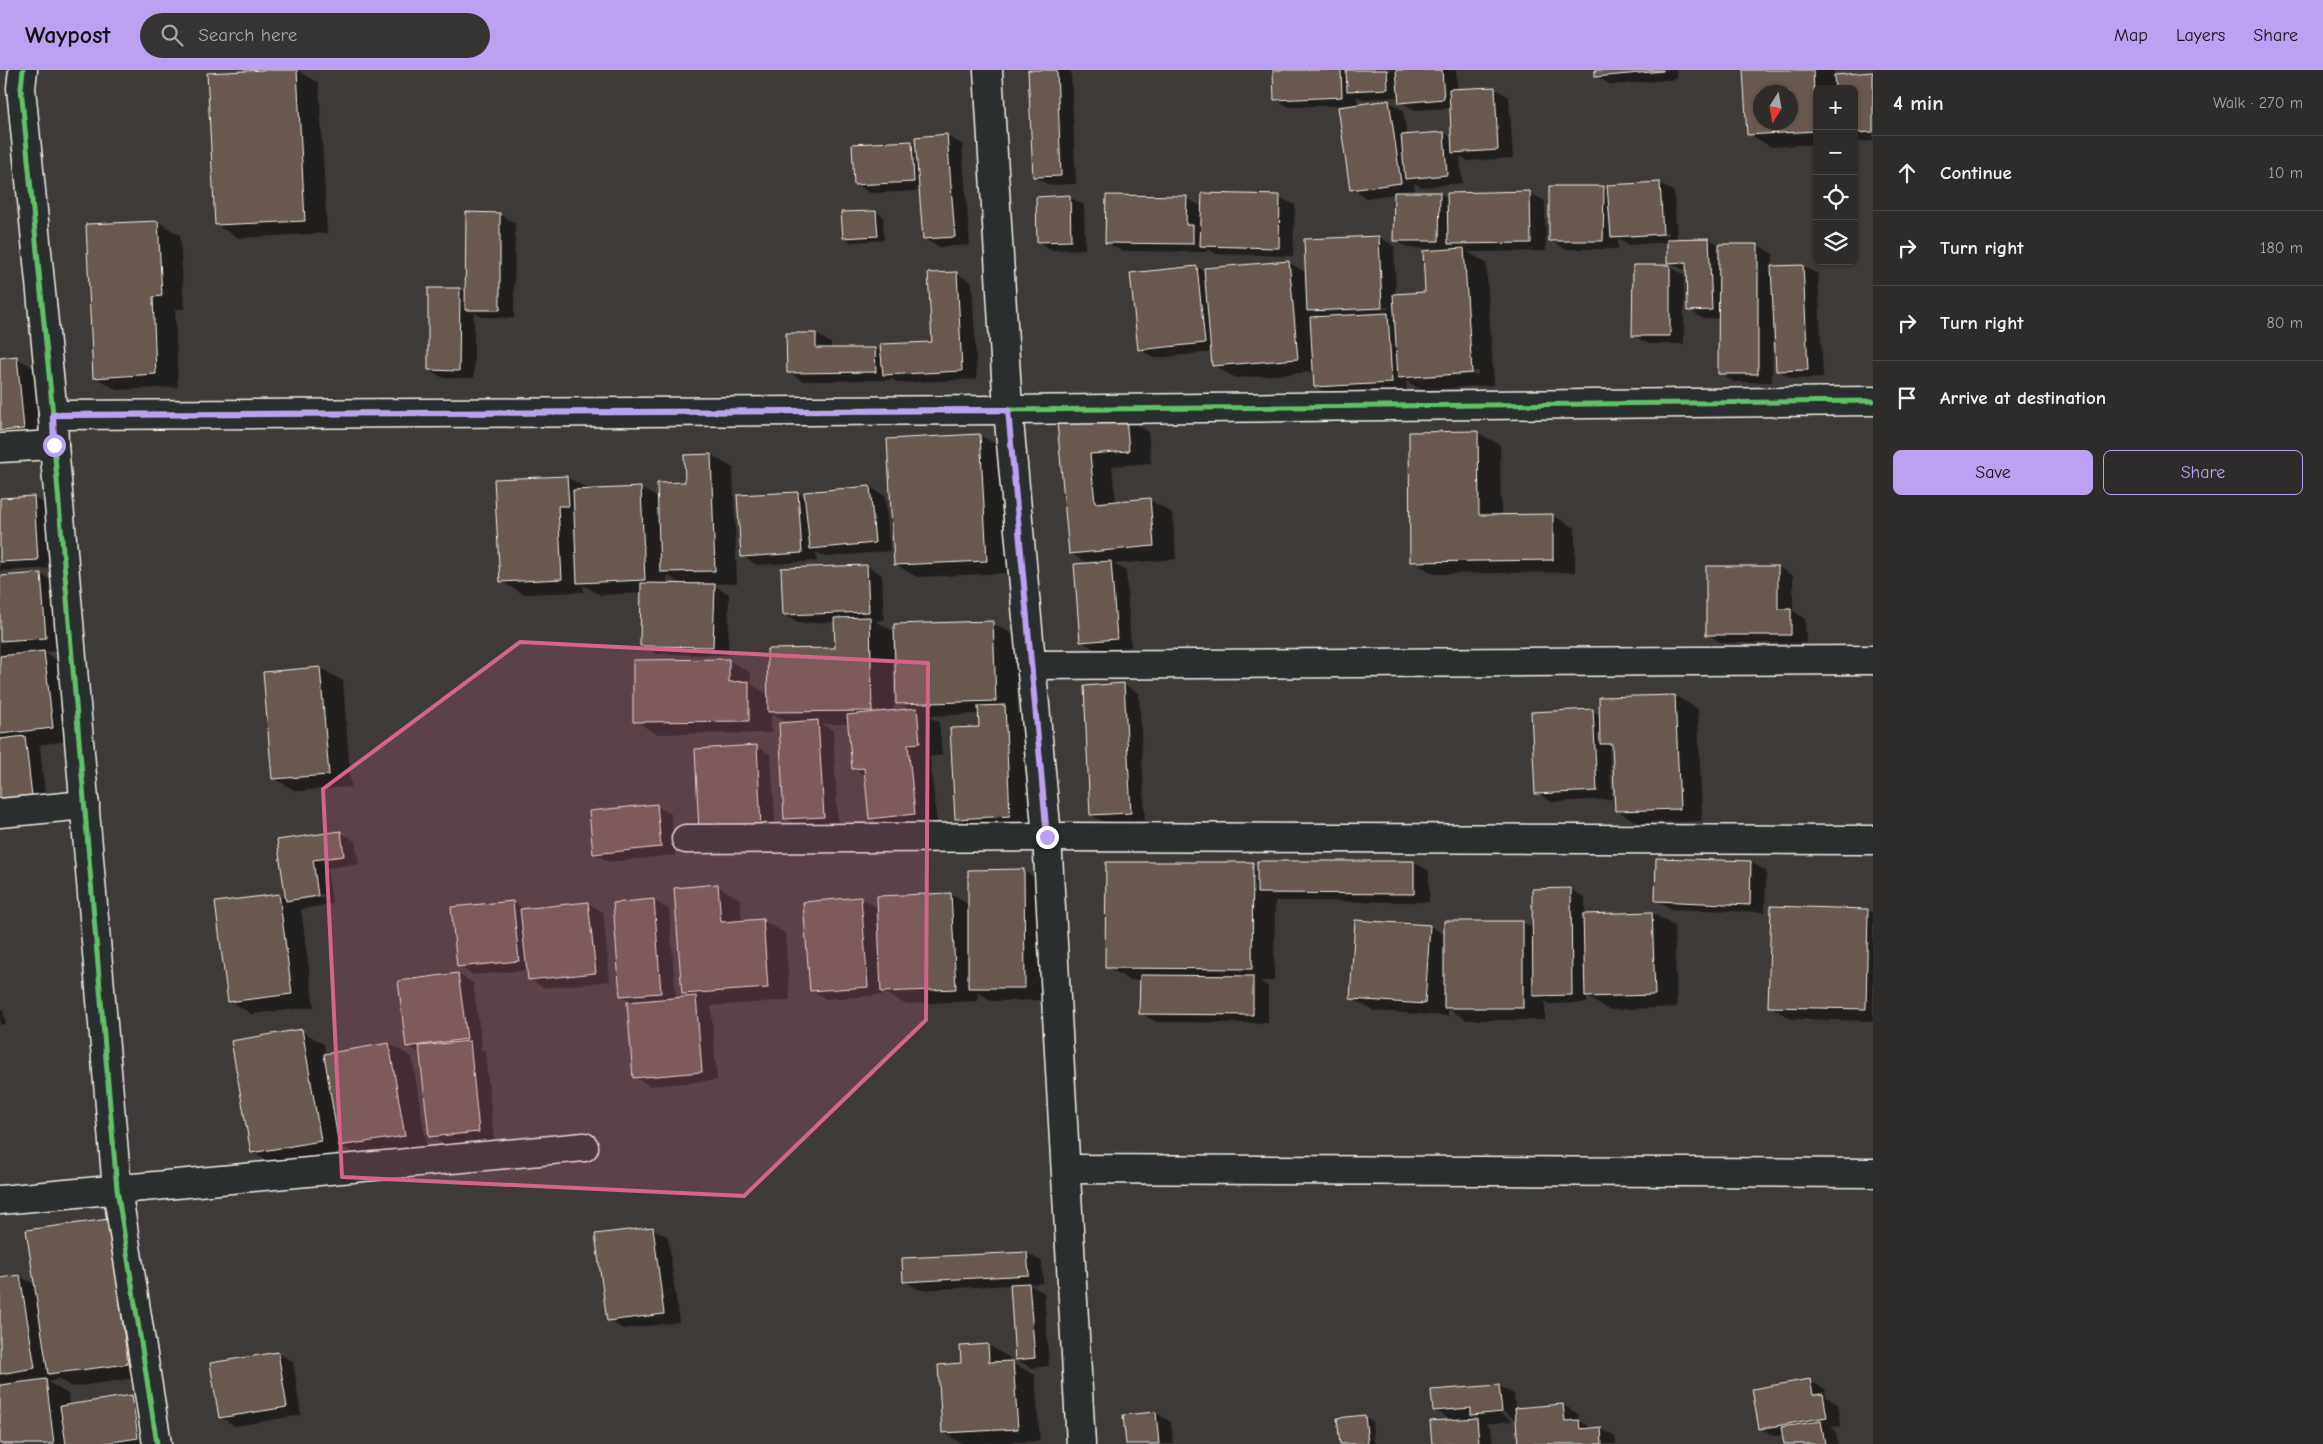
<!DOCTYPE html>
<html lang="en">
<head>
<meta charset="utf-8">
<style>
  body { margin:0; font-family:"Comic Neue",sans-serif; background:#363432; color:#f1f3f6 }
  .controls { position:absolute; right:15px; top:15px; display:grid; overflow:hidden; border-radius:8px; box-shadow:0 1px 4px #0004 }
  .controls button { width:45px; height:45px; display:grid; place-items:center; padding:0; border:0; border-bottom:1px solid #494847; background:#2e2c2a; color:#f1f3f6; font:25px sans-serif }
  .compass { position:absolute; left:1753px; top:15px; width:45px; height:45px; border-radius:50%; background:#2e2c2a; box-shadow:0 1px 4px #0004; rotate:191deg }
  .stop { position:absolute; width:15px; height:15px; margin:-11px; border:4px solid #bca0f2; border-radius:50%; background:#fff }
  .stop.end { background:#bca0f2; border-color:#fff; box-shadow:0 1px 5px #0008 }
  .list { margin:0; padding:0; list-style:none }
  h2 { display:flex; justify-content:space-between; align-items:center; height:65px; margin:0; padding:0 20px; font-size:21px }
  h2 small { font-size:16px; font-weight:400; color:#a7a7a8 }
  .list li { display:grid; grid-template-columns:32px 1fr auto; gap:15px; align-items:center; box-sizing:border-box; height:75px; padding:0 20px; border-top:1px solid #494847 }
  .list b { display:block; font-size:19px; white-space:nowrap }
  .list em { font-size:16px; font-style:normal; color:#a7a7a8 }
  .actions { display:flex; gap:10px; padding:15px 20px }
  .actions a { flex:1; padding:11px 0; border:1px solid #bca0f2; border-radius:8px; text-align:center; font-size:18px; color:#bca0f2 }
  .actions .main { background:#bca0f2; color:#111 }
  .icon { flex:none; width:28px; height:28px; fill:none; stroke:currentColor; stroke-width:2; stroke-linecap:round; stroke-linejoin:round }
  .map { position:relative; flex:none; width:1873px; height:1374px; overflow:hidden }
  header { display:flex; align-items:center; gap:30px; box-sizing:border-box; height:70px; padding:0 25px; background:#bca0f2; color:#111 }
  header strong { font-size:24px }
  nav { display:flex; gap:28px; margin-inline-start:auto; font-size:18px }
  .search { width:350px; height:45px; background:#363432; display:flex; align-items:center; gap:12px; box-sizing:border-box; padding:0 18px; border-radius:28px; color:#a7a7a8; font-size:19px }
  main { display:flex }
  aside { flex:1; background:#2e2c2a }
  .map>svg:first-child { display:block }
  .shadow { fill:#0007; fill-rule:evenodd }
  .building { fill:#685850; stroke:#f4f1e8; fill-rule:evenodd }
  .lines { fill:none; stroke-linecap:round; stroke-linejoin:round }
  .street-casing { stroke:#f4f1e8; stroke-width:31 }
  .street { stroke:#2a2d2e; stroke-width:28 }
  .cycleway-casing { stroke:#2a2d2e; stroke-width:8 }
  .cycleway { stroke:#61c268; stroke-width:5 }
  .route { stroke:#bca0f2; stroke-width:6 }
  .marked { fill:#d4648c; fill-opacity:0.2; stroke:#d4648c; stroke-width:4; stroke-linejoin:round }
</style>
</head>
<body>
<header>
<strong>Waypost</strong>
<div class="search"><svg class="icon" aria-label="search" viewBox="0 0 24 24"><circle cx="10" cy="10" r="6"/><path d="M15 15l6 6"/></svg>Search here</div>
<nav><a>Map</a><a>Layers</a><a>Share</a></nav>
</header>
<main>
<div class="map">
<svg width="1873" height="1374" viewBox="0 0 1873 1374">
  <rect width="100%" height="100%" fill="#3d3a38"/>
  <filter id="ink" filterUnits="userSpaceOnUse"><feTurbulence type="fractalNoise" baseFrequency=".02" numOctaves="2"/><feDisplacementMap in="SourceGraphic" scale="10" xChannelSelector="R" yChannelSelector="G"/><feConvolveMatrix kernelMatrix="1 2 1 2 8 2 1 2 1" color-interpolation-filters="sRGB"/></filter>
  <g filter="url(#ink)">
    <g class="shadow">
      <polygon points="288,0 297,0 319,13 327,163 239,168 216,155"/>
      <polygon points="1030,0 1071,0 1076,114 1049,115 1034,106"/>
      <path d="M 1274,0 L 1456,0 L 1458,20 L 1494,18 L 1509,27 L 1513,88 L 1468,91 L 1460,86 L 1462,113 L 1421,117 L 1414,113 L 1415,123 L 1439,123 L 1448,128 L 1530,123 L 1545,131 L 1546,181 L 1468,182 L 1486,193 L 1494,315 L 1422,320 L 1406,311 L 1407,321 L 1330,325 L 1315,317 L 1314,302 L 1236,308 L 1213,295 L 1212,282 L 1155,288 L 1139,279 L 1197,197 L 1205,202 L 1205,199 L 1289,193 L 1307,203 L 1379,167 L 1394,176 L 1396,226 L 1427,224 L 1444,179 L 1409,178 L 1394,170 L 1395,124 L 1366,128 L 1351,119 L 1348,35 L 1290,37 L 1275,29 ZM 1357,26 L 1363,29 L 1400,27 L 1400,32 L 1415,40 L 1451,38 L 1453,68 L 1444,63 L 1407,66 L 1403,40 L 1388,31 L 1357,36 ZM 1454,176 L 1460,180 L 1454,180 ZM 1388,237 L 1388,239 L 1321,242 L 1321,239 ZM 1315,244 L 1318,246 L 1322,248 L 1315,248 ZM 1478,301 L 1478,304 L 1420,308 L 1420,305 Z"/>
      <polygon points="1596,0 1676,0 1677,9 1611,15 1596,6"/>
      <path d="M 1744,0 L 1834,0 L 1834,6 L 1873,3 L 1873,71 L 1854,72 L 1854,19 L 1817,19 L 1817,74 L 1771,77 L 1749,64 ZM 1760,22 L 1790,22 L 1790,52 L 1760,52 Z"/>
      <polygon points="947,66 962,74 970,175 940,177 924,169 921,121 870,123 855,114 912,72 917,76 917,68"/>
      <path d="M 1659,113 L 1674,122 L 1677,170 L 1709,169 L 1720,175 L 1758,175 L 1773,184 L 1773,197 L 1802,196 L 1818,204 L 1823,308 L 1793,309 L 1778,301 L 1775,243 L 1773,243 L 1772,312 L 1734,312 L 1719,303 L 1720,248 L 1704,249 L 1689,240 L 1688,200 L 1684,200 L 1669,192 L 1668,172 L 1628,175 L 1618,169 L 1618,179 L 1565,179 L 1550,170 L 1603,117 L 1609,120 ZM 1669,162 L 1669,165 L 1625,167 L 1625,165 Z"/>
      <polygon points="1069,127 1084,135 1085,179 1053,180 1038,172"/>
      <polygon points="1279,127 1295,135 1293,186 1217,184 1207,179 1207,182 1122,181 1106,172 1186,128 1203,137"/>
      <polygon points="876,142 883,146 884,170 851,172 844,168 843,143"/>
      <polygon points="499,144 515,153 514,248 482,247 474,243 474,308 444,308 429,300 460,219 467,223"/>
      <polygon points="158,152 180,165 184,239 175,239 178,317 117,320 95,307"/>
      <polygon points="1669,196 1684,205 1684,274 1649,274 1634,266"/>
      <polygon points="957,204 972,212 977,309 899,313 890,308 890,310 803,311 788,302 816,264 831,273 831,279 875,279 882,283 933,273"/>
      <polygon points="17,288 39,301 46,371 0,375 0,289"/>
      <polygon points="1125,348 1148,361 1151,393 1112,396 1116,432 1150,430 1172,443 1176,489 1114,494 1126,501 1131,577 1096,580 1081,571 1089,494 1070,483 1059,353"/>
      <polygon points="1477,362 1500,375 1501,446 1552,445 1575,458 1575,502 1434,504 1412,491"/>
      <polygon points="980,365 1002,378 1009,503 917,507 895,494"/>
      <path d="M 711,385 L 733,398 L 737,513 L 711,514 L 729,524 L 728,585 L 657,584 L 641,575 L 642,523 L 600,525 L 583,515 L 584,522 L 523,524 L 501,511 L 496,410 L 567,407 L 590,420 L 641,418 L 658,428 L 687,413 ZM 667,505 L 684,515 L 667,515 Z"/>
      <polygon points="870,417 885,426 890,481 826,487 816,482 817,491 757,495 742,486 738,426 798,423 806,428"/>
      <polygon points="33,427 49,436 53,498 0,501 0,429"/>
      <polygon points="867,496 882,505 884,550 875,551 893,561 894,641 909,640 897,633 895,556 993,553 1016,566 1018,644 1027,649 1032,759 978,761 956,748 980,659 979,644 928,646 939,652 942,685 930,687 937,756 893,761 870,748 866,706 853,698 849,654 822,654 833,660 838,755 801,757 786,749 789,653 771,643 771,663 657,664 635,651 728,590 751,603 751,614 769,625 836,580 835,552 799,553 784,545"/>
      <polygon points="1778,497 1793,506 1793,541 1805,549 1806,573 1722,573 1707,564"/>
      <polygon points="41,504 63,517 68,580 43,582 66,595 75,670 37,675 40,676 46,734 0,750 0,587 9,586 8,584 0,585 0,507"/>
      <polygon points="320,598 343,611 351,717 296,721 273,708 265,603"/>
      <polygon points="1124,615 1139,623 1145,751 1106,753 1091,745 1085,617"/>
      <polygon points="1675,626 1698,639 1702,751 1638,753 1616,740 1614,680 1609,678 1612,729 1552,732 1537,723 1593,641 1600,645 1600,629"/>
      <polygon points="756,676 771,685 776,766 715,768"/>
      <polygon points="656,736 671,744 675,785 609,792 594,783"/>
      <path d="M 340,762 L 355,771 L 359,794 L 327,798 L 332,834 L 301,839 L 314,937 L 252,944 L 229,931 L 279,825 L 287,830 L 278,771 ZM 324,824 L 324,827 L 299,830 L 299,828 Z"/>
      <polygon points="1414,792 1429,801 1429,832 1275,831 1274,911 1259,911 1268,916 1268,953 1156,952 1141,943 1141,910 1129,910 1107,897 1252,794 1258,797"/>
      <polygon points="1751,792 1766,801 1765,842 1671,839 1656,831"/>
      <polygon points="969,801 1024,801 1046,814 1047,930 992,931 978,922 978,931 905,934 882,921 882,925 826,929 811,920 860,828 876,837 877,860 880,860 951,824 969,835"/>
      <polygon points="717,816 740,829 742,852 762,850 785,863 790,930 711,936 717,1010 650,1016 635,1007 634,933 621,925 654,831 669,839 676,929 691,928 683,923"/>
      <polygon points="1570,819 1585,828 1585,845 1652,843 1674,856 1677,937 1609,940 1587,927 1587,933 1550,934 1545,931 1545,950 1467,950 1448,939 1448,946 1374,941 1351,928 1430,856 1445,865 1522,852 1534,858"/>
      <polygon points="513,832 526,840 588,833 603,842 610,911 544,918 529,909 528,900 473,905 458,896"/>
      <polygon points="1868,840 1873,843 1873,951 1792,949 1769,936"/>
      <polygon points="458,904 473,913 482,977 479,978 485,981 494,1070 445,1075 430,1066 422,984 408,976"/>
      <polygon points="0,938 3,940 6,954 0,955"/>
      <polygon points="301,961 324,974 326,985 389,974 412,987 427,1078 363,1088 342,1076 343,1084 275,1095 252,1082"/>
      <polygon points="109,1151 150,1306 72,1317 57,1308 57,1310 48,1312 68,1324 70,1336 131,1327 146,1335 152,1374 0,1374 0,1209 19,1206 36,1215"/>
      <polygon points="653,1159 668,1167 679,1252 623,1259 608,1250"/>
      <polygon points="1027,1183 1042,1192 1043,1213 1029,1214 1044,1223 1049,1296 1031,1298 1016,1289 1011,1215 920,1220 904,1211"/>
      <polygon points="988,1275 1010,1288 1010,1292 1035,1305 1040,1371 963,1374 944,1363 963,1294"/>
      <polygon points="278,1283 293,1292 301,1345 235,1356 220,1347"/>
      <polygon points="1810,1311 1825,1319 1826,1327 1838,1334 1841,1356 1831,1357 1836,1361 1838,1374 1785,1374 1784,1365 1775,1366 1760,1358"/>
      <polygon points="1499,1316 1514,1324 1515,1340 1563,1335 1578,1344 1579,1351 1593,1359 1600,1358 1615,1367 1616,1374 1520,1374 1517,1350 1497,1338 1495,1340 1513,1351 1485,1354 1491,1358 1493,1374 1433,1374 1453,1351 1434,1340"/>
      <polygon points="1156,1343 1171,1352 1173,1374 1127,1374"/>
      <polygon points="1365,1347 1372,1351 1374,1374 1341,1374 1339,1349"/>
    </g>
    <g class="building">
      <polygon points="263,0 297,0 305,151 215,155 207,3"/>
      <polygon points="1028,0 1057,0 1061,106 1033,107"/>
      <polygon points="1273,0 1341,0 1342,27 1274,30"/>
      <polygon points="1346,0 1387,0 1388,19 1347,21"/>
      <polygon points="1396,0 1442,0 1444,29 1399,33"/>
      <polygon points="1595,0 1663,0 1663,1 1595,7"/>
      <path d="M 1743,0 L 1813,0 L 1816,61 L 1747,65 ZM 1760,22 L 1790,22 L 1790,52 L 1760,52 Z"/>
      <polygon points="1873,2 1873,62 1854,63 1854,19 1835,19 1834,5"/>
      <polygon points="1495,17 1498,80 1452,83 1449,19"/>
      <polygon points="1389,30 1401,113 1350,120 1338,37"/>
      <polygon points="1444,62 1447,105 1405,109 1401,65"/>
      <polygon points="947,64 955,167 923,169 915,67"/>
      <polygon points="912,71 914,112 854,115 852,74"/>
      <polygon points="1660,112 1663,164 1611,167 1607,115"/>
      <polygon points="1549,116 1604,116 1603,171 1549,171"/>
      <polygon points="1530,121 1531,173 1448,174 1447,123"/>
      <polygon points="1394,122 1440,122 1439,171 1393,171"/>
      <polygon points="1202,123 1280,125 1279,178 1200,176"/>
      <polygon points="1070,125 1071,171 1037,172 1036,127"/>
      <polygon points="1106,125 1187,126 1186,155 1193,155 1193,174 1105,173"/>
      <polygon points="876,141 878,166 843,168 841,142"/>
      <polygon points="466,142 500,143 500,240 465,240"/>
      <polygon points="158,151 162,226 153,227 156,304 93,308 86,154"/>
      <polygon points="1379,166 1382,238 1307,241 1304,169"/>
      <polygon points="1709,168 1712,240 1687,241 1686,192 1667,193 1667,169"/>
      <polygon points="1719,174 1758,174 1758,304 1718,304"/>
      <polygon points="1464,178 1472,303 1398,308 1393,224 1425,222 1423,181"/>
      <polygon points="1289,191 1298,289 1212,296 1204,198"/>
      <polygon points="1633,195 1670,195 1670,266 1632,266"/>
      <polygon points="1803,195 1808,300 1776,301 1771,196"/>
      <polygon points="1197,196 1205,273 1138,280 1130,203"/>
      <polygon points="957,202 962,301 883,305 880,274 932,272 928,203"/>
      <polygon points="428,218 460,218 459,301 428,300"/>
      <polygon points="1388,243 1392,313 1314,317 1310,247"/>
      <polygon points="786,263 816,263 816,278 875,278 876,302 787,303"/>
      <polygon points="17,286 24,359 0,361 0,288"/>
      <polygon points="1126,347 1129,381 1090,384 1095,433 1150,428 1154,476 1069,484 1057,352"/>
      <polygon points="1478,361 1479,445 1553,444 1553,490 1410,492 1409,362"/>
      <polygon points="980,364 987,491 894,495 887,369"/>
      <polygon points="711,384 715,501 660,502 657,413 685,412 684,385"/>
      <polygon points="567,406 569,436 558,436 562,509 500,512 494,409"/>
      <polygon points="870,416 875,473 810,479 804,422"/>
      <polygon points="641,417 645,510 577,513 573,420"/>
      <polygon points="798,422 802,483 741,487 737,425"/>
      <polygon points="34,426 38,490 0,492 0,428"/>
      <polygon points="1111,491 1117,569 1080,572 1074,494"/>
      <polygon points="867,495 869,542 783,545 781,498"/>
      <polygon points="1706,496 1778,496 1778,539 1791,539 1791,565 1706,565"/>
      <polygon points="41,503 46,568 0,571 0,506"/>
      <polygon points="641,513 715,514 713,577 640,576"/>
      <polygon points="870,547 872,641 768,642 767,579 835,578 834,548"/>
      <polygon points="993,551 996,631 896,634 894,554"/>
      <polygon points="44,581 53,658 0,664 0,586"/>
      <polygon points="729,589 729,612 749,611 749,651 633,652 633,590"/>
      <polygon points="320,597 329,705 272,709 263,602"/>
      <polygon points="1124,613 1131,743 1090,745 1084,616"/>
      <polygon points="1675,625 1680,739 1615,741 1612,674 1600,674 1599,627"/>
      <polygon points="1005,635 1010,746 955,749 950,658 979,657 978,636"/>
      <polygon points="917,638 920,673 908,674 915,744 869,749 864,698 852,699 847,645"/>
      <polygon points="1593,639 1597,721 1535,724 1531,642"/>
      <polygon points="818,650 824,747 784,749 779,653"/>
      <polygon points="25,666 32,726 8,728 9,739 0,740 0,669"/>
      <polygon points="757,675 761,758 699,761 695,679"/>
      <polygon points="657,734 661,777 593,784 589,741"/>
      <polygon points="341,761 344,786 313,790 318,826 286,831 277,770"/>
      <polygon points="1656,788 1751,791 1750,835 1655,831"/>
      <polygon points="1257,791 1414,791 1414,824 1257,823"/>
      <polygon points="1106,792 1253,792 1252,899 1105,898"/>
      <polygon points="1024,799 1025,918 968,918 968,800"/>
      <polygon points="718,814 721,852 763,849 768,918 682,924 674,818"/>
      <polygon points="1571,818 1572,925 1533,926 1532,819"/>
      <polygon points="951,823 956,919 881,922 877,826"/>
      <polygon points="279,824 292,924 228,932 215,832"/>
      <polygon points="861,827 868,917 810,921 803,832"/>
      <polygon points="654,829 661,923 620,926 613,833"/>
      <polygon points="513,831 519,891 457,897 451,837"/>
      <polygon points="588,832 596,903 528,910 520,839"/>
      <polygon points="1771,836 1868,839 1866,939 1768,937"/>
      <polygon points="1652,842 1655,925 1585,927 1583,844"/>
      <polygon points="1355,850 1430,855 1425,934 1350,929"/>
      <rect x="1444" y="851" width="79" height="87"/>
      <polygon points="458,903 467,969 406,977 398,911"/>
      <polygon points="1140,905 1253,906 1253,945 1139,944"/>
      <polygon points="696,926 702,1002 633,1008 627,932"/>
      <polygon points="302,959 321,1071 251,1083 231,971"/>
      <polygon points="470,971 479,1062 429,1067 419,976"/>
      <polygon points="389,973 405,1066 339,1076 324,984"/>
      <polygon points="109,1149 128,1294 48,1304 26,1160"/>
      <polygon points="653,1157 664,1244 607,1251 595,1164"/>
      <polygon points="1027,1182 1029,1205 903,1212 902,1188"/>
      <polygon points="20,1205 35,1298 0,1304 0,1208"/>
      <polygon points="1029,1213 1035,1288 1015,1290 1010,1214"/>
      <polygon points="988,1274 989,1292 1013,1291 1018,1359 942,1363 938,1295 961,1293 960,1276"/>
      <polygon points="278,1282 287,1337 219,1348 210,1293"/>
      <polygon points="46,1309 54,1374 0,1374 0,1315"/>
      <polygon points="1810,1309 1813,1325 1823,1324 1827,1347 1759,1359 1752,1319"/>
      <polygon points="1499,1315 1502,1342 1471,1345 1471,1338 1433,1341 1431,1320"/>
      <polygon points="132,1325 138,1368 99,1374 66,1374 60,1336"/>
      <polygon points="1563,1334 1565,1351 1579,1350 1580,1359 1601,1357 1602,1374 1518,1374 1515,1338"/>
      <polygon points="1156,1342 1159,1374 1126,1374 1123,1345"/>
      <polygon points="1365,1345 1368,1374 1340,1374 1337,1348"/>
      <polygon points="1477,1348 1479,1374 1432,1374 1430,1351"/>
      <polygon points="1821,1351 1825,1374 1784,1374 1781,1357"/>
    </g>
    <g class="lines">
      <g class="street-casing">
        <g id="street">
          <polyline points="23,0 21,18 53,345 54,375 117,1119 157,1374"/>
          <polyline points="988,0 1008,340 1047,767 1081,1374"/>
          <polyline points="53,345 1008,340 1873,331"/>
          <polyline points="0,378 54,375"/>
          <polyline points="1031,595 1873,590"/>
          <polyline points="0,743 85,735"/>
          <polyline points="686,769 1047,767 1873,770"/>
          <polyline points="1066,1099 1873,1103"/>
          <polyline points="0,1130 584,1077"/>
        </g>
      </g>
      <use href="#street" class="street"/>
      <g class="cycleway-casing">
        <g id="cycleway">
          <polyline points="23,0 21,18 53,345 54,375 117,1119 157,1374"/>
          <polyline points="53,345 1008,340 1873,331"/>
        </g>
      </g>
      <use href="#cycleway" class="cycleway"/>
    </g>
  </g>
  <g class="lines" filter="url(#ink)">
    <polyline class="route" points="54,375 53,345 1008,340 1047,767"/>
  </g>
  <path class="marked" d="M 520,572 L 928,593 L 926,950 L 744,1126 L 342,1107 L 323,719 Z"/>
</svg>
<div class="controls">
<button>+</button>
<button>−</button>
<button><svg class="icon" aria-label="locate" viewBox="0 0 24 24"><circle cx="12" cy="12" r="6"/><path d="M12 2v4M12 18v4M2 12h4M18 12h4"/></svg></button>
<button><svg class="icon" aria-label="layers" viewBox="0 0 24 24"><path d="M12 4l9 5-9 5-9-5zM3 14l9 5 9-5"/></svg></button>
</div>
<svg class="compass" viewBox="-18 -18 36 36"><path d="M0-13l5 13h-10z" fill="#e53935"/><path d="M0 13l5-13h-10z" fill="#a7a7a8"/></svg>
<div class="stop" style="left:54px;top:375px"></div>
<div class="stop end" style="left:1047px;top:767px"></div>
</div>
<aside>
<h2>4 min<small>Walk · 270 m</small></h2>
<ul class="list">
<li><svg class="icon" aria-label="ahead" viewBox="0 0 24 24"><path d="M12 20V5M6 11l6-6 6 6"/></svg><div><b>Continue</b></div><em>10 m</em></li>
<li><svg class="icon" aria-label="right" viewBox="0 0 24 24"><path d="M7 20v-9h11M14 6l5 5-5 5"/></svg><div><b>Turn right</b></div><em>180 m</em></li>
<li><svg class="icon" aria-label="right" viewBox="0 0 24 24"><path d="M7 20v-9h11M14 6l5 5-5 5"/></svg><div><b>Turn right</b></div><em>80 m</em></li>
<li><svg class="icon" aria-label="arrive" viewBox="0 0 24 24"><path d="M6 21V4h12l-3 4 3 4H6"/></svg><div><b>Arrive at destination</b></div></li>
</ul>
<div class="actions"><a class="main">Save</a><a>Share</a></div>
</aside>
</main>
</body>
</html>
